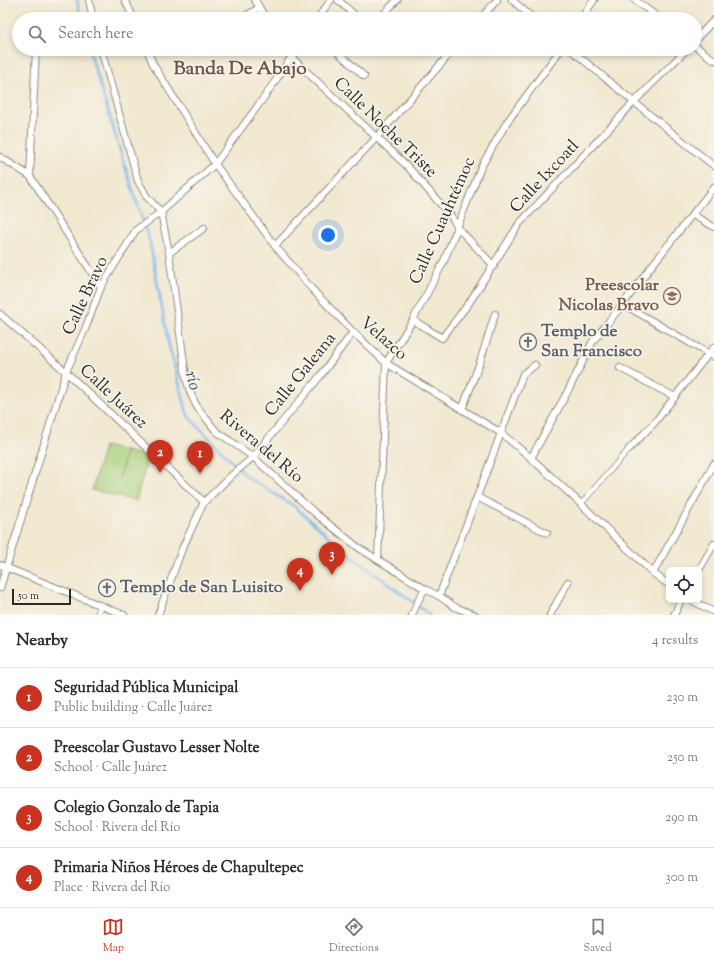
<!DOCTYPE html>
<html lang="en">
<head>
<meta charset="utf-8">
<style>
  body { margin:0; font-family:"Sorts Mill Goudy",serif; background:#f2f2f3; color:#2b2b33 }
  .controls { position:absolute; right:12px; bottom:12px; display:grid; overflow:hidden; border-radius:6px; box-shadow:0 2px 6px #0003 }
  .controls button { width:36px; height:36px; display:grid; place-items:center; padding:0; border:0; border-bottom:1px solid #e1e1e2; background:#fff; color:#2b2b33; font:20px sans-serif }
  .scale { position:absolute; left:12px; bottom:10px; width:59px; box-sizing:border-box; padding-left:4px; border:2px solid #2b2b2b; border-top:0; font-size:11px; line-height:14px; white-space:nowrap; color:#2b2b2b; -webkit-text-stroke:3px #f7f3e8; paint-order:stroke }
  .you { position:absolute; left:328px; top:235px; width:14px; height:14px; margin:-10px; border:3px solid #fff; border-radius:50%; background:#1a73e8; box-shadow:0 0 0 6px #1a73e833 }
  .badge { display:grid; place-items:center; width:26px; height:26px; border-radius:50%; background:#c8321e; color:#fff; font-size:13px; font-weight:700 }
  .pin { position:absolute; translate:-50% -33px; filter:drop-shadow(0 1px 2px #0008) }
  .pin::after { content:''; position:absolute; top:21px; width:14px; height:12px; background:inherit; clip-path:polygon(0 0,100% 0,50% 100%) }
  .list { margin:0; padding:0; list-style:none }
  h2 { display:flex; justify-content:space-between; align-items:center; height:52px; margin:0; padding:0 16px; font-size:17px }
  h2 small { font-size:13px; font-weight:400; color:#7c7c81 }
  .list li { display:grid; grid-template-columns:26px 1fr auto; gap:12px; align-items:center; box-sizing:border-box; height:60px; padding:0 16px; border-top:1px solid #e1e1e2 }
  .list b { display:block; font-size:15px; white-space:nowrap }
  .list p { margin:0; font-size:13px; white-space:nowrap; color:#7c7c81 }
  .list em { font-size:13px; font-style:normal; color:#7c7c81 }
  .icon { flex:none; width:22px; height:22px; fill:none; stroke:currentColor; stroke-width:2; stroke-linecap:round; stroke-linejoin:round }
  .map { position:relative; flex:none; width:714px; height:615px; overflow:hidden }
  .search { position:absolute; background:#fff; box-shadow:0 2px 6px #0003; left:12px; right:12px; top:12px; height:44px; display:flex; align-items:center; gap:10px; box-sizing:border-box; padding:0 14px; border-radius:22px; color:#7c7c81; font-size:15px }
  .sheet { height:292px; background:#fff }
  nav { display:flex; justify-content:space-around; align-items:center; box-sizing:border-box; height:56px; border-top:1px solid #e1e1e2; background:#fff; font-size:11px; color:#7c7c81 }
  nav a { display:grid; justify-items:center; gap:2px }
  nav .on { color:#c8321e }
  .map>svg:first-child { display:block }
  .green { fill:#a8d07b; stroke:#6a7e53 }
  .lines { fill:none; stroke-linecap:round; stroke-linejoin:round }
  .stream { stroke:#78b9ed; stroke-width:2.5 }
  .pedestrian-casing { stroke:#8e8a7e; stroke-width:6 }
  .minor-casing { stroke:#8e8a7e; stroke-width:8 }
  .pedestrian { stroke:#fff; stroke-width:4.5 }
  .minor { stroke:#fff; stroke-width:6 }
  .labels { text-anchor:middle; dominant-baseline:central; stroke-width:3.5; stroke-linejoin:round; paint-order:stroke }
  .street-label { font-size:17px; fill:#2b2b2b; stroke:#f7f3e8 }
  .education-label { font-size:17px; font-weight:bold; fill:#785e54; stroke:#f7f3e8; text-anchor:end }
  .worship-label { font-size:17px; font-weight:bold; fill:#5b616d; stroke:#f7f3e8; text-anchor:start }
  .water-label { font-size:18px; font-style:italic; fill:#425665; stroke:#f7f3e8 }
  .quarter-label { font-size:19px; font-weight:bold; fill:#6d554d; stroke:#f7f3e8 }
</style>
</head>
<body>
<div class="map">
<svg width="714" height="615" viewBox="0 0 714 615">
  <rect width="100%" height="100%" fill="#f7f3e8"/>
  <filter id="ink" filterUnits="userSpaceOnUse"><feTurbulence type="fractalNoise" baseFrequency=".025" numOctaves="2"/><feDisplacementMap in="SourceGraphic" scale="8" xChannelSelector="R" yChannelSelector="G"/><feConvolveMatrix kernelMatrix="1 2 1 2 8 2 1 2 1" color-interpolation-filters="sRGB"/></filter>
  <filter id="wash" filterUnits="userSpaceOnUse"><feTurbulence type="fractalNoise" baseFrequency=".012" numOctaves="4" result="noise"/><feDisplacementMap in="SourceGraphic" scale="16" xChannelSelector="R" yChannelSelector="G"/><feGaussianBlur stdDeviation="0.9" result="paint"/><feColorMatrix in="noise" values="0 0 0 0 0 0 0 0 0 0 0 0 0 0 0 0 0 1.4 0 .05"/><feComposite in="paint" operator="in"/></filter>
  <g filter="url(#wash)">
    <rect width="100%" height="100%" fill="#f1e8d0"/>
    <polygon class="green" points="104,446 126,451 118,482 126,451 148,457 136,501 92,490"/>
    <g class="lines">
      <g class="stream">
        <polyline points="77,0 81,19"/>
        <polyline points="89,49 122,157 150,243 169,346 188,416 247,477 294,506 350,555 430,615"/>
      </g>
    </g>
  </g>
  <g filter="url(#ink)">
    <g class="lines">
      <g class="pedestrian-casing">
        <g id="pedestrian">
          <polyline points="581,504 629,449"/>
          <polyline points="97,615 101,605"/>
        </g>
      </g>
      <g class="minor-casing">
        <g id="minor">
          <polyline points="89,0 93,19"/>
          <polyline points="125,0 134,19"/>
          <polyline points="255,0 266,19"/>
          <polyline points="338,0 359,19"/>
          <polyline points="512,0 534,19"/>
          <polyline points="635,0 660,19"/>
          <polyline points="240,19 259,8"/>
          <polyline points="317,19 331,0"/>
          <polyline points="379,19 397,0"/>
          <polyline points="480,19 497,0"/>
          <polyline points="581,19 594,0"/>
          <polyline points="695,40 714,20"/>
          <polyline points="695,46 714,60"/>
          <polyline points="101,49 138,181 147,197 161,212 169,253 186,377 190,392 197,407 216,431 253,457 316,514 359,548 425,589 439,596 455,607 475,615"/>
          <polyline points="147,49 153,64 215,164 275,246 311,288 353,332 386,363 501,433 531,458 581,504 653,573 669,585"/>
          <polyline points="285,49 292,58 407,166 451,216 458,228 494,266"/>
          <polyline points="334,49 364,76"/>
          <polyline points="570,49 634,102 714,166"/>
          <polyline points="0,157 30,176 101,287"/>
          <polyline points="30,176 36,49"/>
          <polyline points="693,215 714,227"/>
          <polyline points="275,246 376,138 454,49"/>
          <polyline points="169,253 204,228"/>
          <polyline points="623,304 714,357"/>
          <polyline points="0,314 66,372 204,502"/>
          <polyline points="413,320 442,338 469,303 519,224 634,102 687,49"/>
          <polyline points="620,368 675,397"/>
          <polyline points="462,410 480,362 495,314"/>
          <polyline points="629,449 655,422 714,347"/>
          <polyline points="531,458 568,391 593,341 623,304 650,268 714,187"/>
          <polyline points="477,497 547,533"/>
          <polyline points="378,560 386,363 413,320 444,261 481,167 507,122 561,49"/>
          <polyline points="0,565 124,615"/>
          <polyline points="699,570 714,544"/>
          <polyline points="653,573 714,464"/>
          <polyline points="0,588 66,372 86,327 101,287 136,230 161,212 215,164 265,96 297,49"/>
          <polyline points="439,596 477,497 523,374 535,365"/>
          <polyline points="691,600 714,612"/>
          <polyline points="158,615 182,549 204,502 232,475 253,457 321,375 353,332"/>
          <polyline points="412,615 420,597 425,589"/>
          <polyline points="550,615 568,582"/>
          <polyline points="674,615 681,600"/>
        </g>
      </g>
      <use href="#pedestrian" class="pedestrian"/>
      <use href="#minor" class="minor"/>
    </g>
  </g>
  <defs>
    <g id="school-ring" transform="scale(0.9)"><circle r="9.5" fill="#f7f3e8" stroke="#8d6e63" stroke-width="1.5"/><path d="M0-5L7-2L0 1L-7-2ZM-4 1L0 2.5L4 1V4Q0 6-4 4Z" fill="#8d6e63"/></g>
    <g id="church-ring" transform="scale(0.9)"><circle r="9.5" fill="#f7f3e8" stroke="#6b7280" stroke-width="1.5"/><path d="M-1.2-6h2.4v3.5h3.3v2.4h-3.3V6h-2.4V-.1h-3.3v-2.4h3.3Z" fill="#6b7280"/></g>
  </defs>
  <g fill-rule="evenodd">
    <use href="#school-ring" x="672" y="296"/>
    <use href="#church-ring" x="528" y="342"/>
    <use href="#church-ring" x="107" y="588"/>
  </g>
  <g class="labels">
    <g class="street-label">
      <text transform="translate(385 128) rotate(44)">Calle Noche Triste</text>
      <text transform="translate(545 177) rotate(-47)">Calle Ixcoatl</text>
      <text transform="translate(443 221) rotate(-66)">Calle Cuauhtémoc</text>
      <text transform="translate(86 296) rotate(-65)">Calle Bravo</text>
      <text transform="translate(383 339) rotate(41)">Velazco</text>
      <text transform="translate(301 375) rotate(-51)">Calle Galeana</text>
      <text transform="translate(113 397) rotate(43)">Calle Juárez</text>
      <text transform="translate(261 447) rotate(40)">Rivera del Río</text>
    </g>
    <g class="education-label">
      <text x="659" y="286">Preescolar<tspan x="659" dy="20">Nicolas Bravo</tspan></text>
    </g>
    <g class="worship-label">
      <text x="541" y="332">Templo de<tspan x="541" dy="20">San Francisco</tspan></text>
      <text x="120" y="588">Templo de San Luisito</text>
    </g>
    <g class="water-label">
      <text transform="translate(192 381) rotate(74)">río</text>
    </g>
    <g class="quarter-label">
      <text x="240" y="69">Banda De Abajo</text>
    </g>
  </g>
</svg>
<div class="controls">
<button><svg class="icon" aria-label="locate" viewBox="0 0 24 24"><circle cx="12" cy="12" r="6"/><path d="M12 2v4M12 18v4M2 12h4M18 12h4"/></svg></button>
</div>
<div class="scale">50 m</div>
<div class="you"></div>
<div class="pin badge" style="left:200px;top:474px">1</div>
<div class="pin badge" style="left:160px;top:473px">2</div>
<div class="pin badge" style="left:332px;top:575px">3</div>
<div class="pin badge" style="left:300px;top:591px">4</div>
<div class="search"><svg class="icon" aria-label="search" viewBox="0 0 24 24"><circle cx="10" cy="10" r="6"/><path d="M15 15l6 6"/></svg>Search here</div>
</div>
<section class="sheet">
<h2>Nearby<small>4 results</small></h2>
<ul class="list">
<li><span class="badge">1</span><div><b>Seguridad Pública Municipal</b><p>Public building · Calle Juárez</p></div><em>230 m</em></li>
<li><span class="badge">2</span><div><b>Preescolar Gustavo Lesser Nolte</b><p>School · Calle Juárez</p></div><em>250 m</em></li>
<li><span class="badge">3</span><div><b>Colegio Gonzalo de Tapia</b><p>School · Rivera del Río</p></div><em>290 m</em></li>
<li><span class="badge">4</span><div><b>Primaria Niños Héroes de Chapultepec</b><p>Place · Rivera del Río</p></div><em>300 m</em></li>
</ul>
</section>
<nav>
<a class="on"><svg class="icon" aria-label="map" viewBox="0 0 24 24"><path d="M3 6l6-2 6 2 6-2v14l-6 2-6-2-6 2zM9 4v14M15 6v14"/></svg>Map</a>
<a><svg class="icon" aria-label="directions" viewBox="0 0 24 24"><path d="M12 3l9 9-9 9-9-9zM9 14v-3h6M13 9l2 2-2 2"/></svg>Directions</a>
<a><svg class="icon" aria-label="saved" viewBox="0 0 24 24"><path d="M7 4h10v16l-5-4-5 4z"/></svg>Saved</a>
</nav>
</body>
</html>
